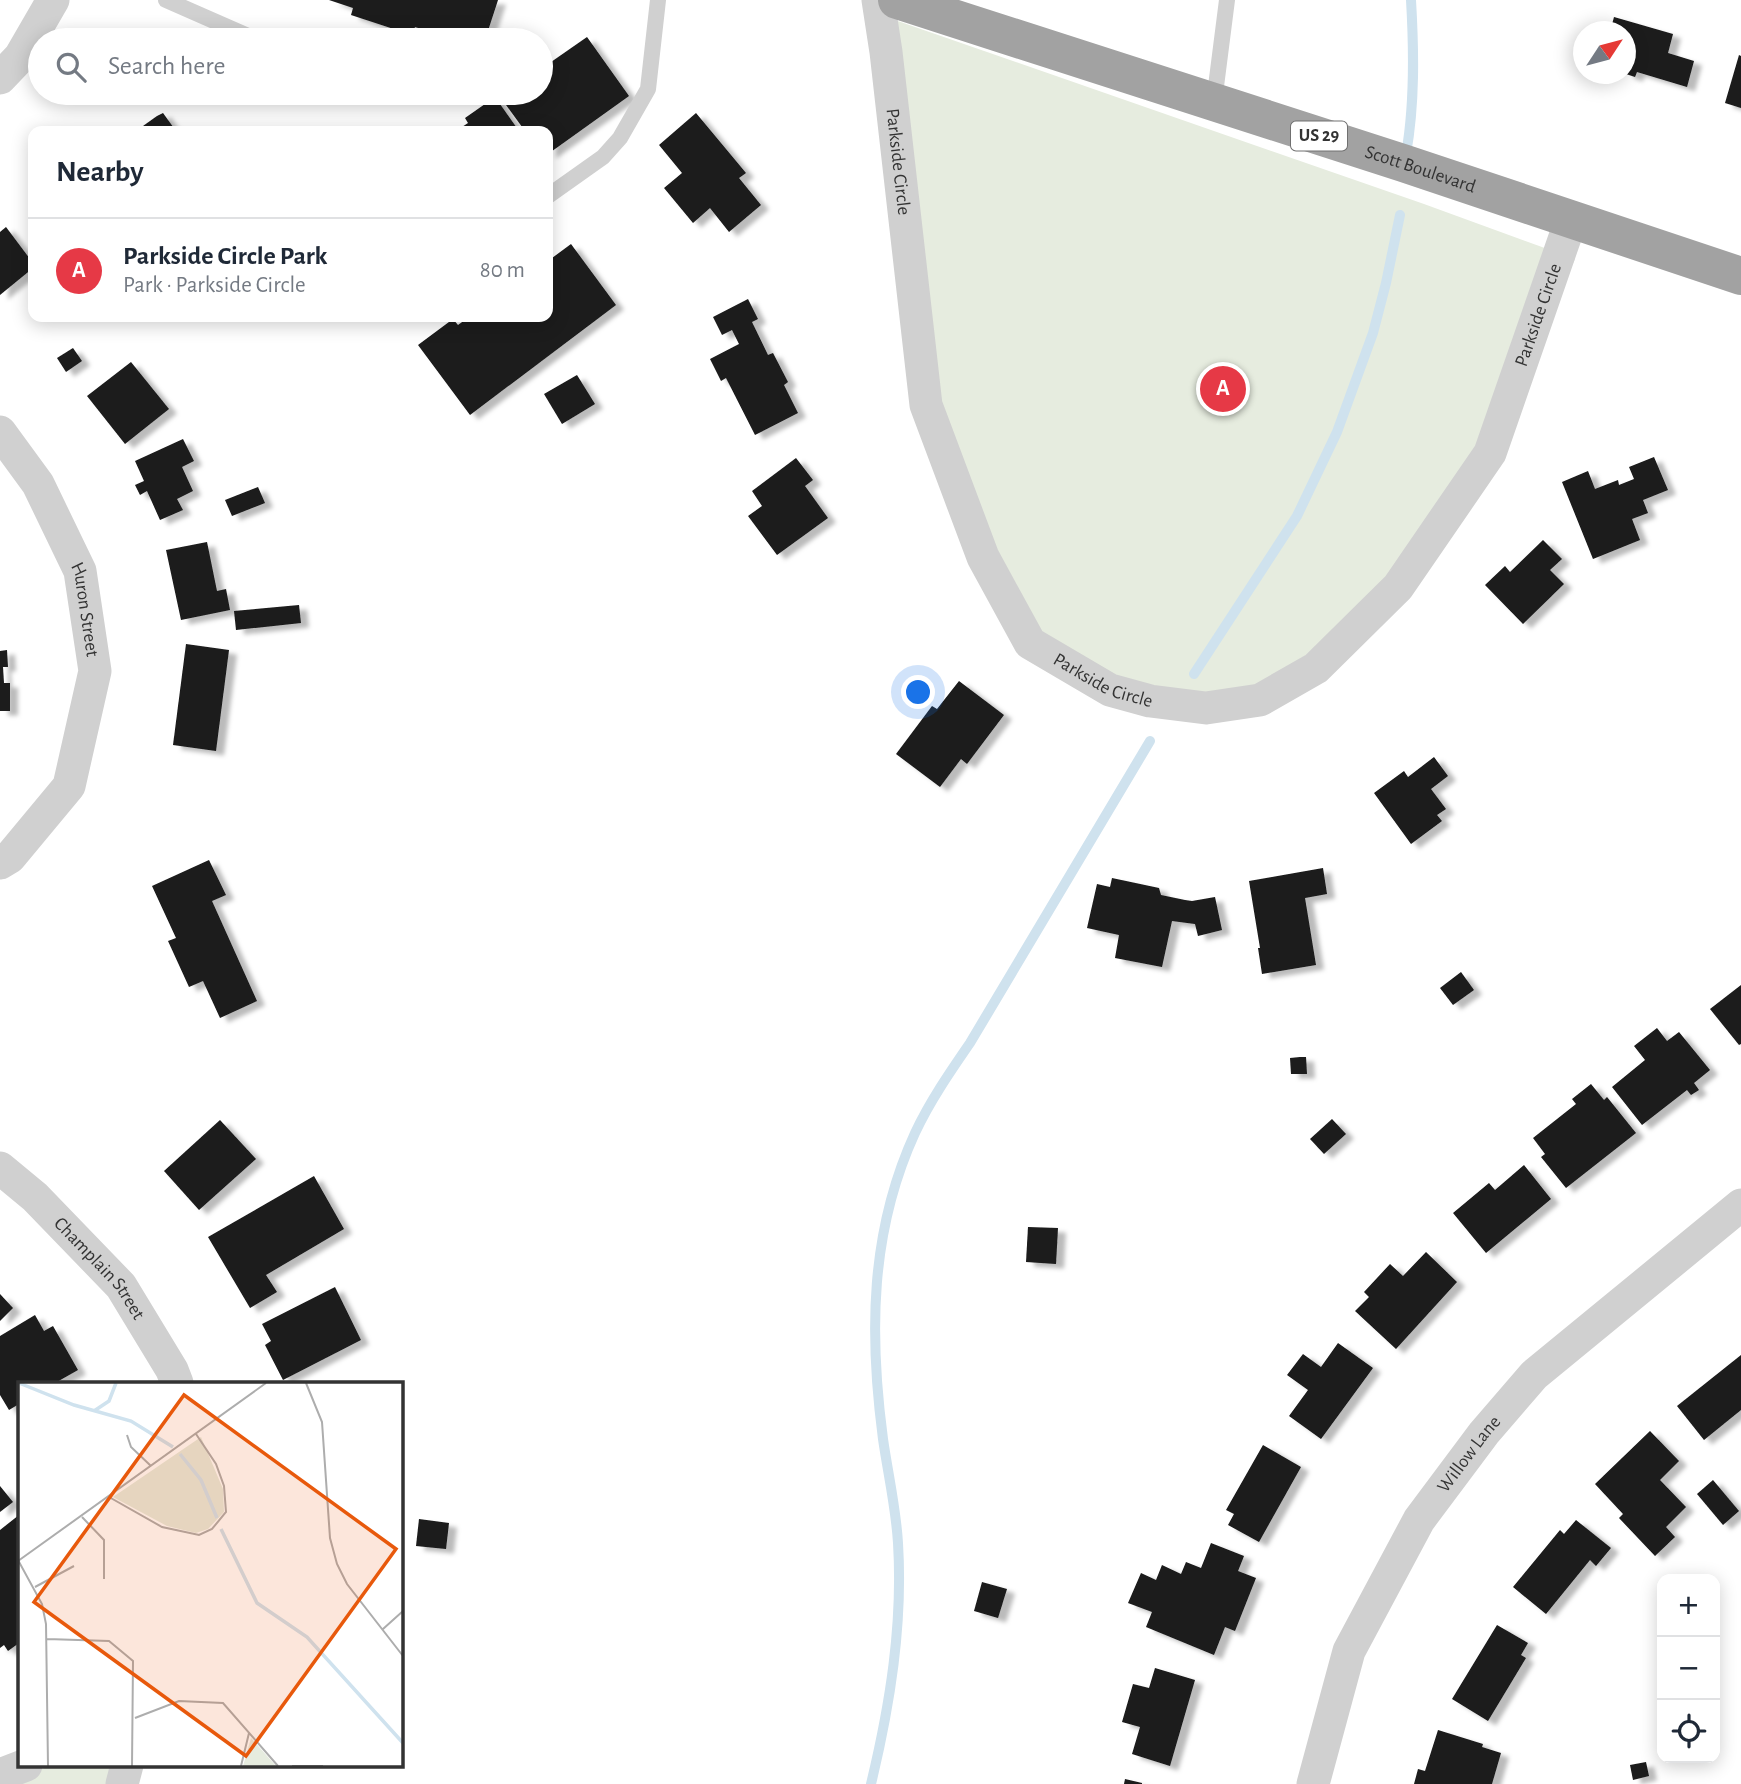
<!DOCTYPE html>
<html lang="en">
<head>
<meta charset="utf-8">
<style>
  body { margin:0; font-family:"Alegreya Sans",sans-serif; background:#f6f6f7; color:#1f2937 }
  .controls { position:absolute; right:21px; bottom:21px; display:grid; overflow:hidden; border-radius:14px; box-shadow:0 4px 18px #0003 }
  .controls button { width:63px; height:63px; display:grid; place-items:center; padding:0; border:0; border-bottom:2px solid #e0e1e3; background:#fff; color:#1f2937; font:35px sans-serif }
  .compass { position:absolute; left:1573px; top:21px; width:63px; height:63px; border-radius:50%; background:#fff; box-shadow:0 4px 18px #0003; rotate:54deg }
  .you { position:absolute; left:919px; top:693px; width:24px; height:24px; margin:-18px; border:5px solid #fff; border-radius:50%; background:#1a73e8; box-shadow:0 0 0 10px #1a73e833 }
  .badge { display:grid; place-items:center; width:46px; height:46px; border-radius:50%; background:#e63946; color:#fff; font-size:23px; font-weight:700 }
  .pin { position:absolute; translate:-50% -50%; border:4px solid #fff; box-shadow:0 2px 7px #0006 }
  .list { margin:0; padding:0; list-style:none }
  h2 { display:flex; justify-content:space-between; align-items:center; height:91px; margin:0; padding:0 28px; font-size:30px }
  h2 small { font-size:23px; font-weight:400; color:#747a83 }
  .list li { display:grid; grid-template-columns:46px 1fr auto; gap:21px; align-items:center; box-sizing:border-box; height:105px; padding:0 28px; border-top:2px solid #e0e1e3 }
  .list b { display:block; font-size:26px; white-space:nowrap }
  .list p { margin:0; font-size:23px; white-space:nowrap; color:#747a83 }
  .list em { font-size:23px; font-style:normal; color:#747a83 }
  .icon { flex:none; width:38px; height:38px; fill:none; stroke:currentColor; stroke-width:2; stroke-linecap:round; stroke-linejoin:round }
  .map { position:relative; flex:none; width:1741px; height:1784px; overflow:hidden }
  .search { position:absolute; background:#fff; box-shadow:0 4px 18px #0003; left:28px; top:28px; width:525px; height:77px; display:flex; align-items:center; gap:18px; box-sizing:border-box; padding:0 24px; border-radius:38px; color:#747a83; font-size:26px }
  .panel { position:absolute; background:#fff; box-shadow:0 4px 18px #0003; left:28px; top:126px; width:525px; height:196px; border-radius:14px }
  .map>svg:first-child { display:block }
  .green { fill:#e6ecdf }
  .lines { fill:none; stroke-linecap:round; stroke-linejoin:round }
  .stream { stroke:#cfe2ee; stroke-width:10 }
  .building { fill:#1a1a1a; filter:url(#shadow) }
  .service { stroke:#d0d0d0; stroke-width:16 }
  .minor { stroke:#d0d0d0; stroke-width:33 }
  .trunk { stroke:#a2a2a2; stroke-width:38 }
  .labels { text-anchor:middle; dominant-baseline:central; stroke-width:7; stroke-linejoin:round; paint-order:stroke }
  .shield { fill:#fff; stroke:#707070; stroke-width:2 }
  .shield-label { font-size:18px; font-weight:bold; fill:#333 }
  .street-label { font-size:19px; fill:#333; stroke:#fff }
  .inset-river { fill:none; stroke:#cfe2ee; stroke-width:3.5 }
  .inset-road { fill:none; stroke:#adadad; stroke-width:2 }
  .view { fill:#e8590c; fill-opacity:0.15; stroke:#e8590c; stroke-width:3.5 }
  .inset-edge { fill:none; stroke:#333; stroke-width:3.5 }
</style>
</head>
<body>
<div class="map">
<svg width="1741" height="1784" viewBox="0 0 1741 1784">
  <defs>
    <filter id="shadow"><feDropShadow dx="8" dy="4.5" stdDeviation="2" flood-color="#0004"/></filter>
  </defs>
  <rect width="100%" height="100%" fill="#fff"/>
  <g class="green">
    <polygon points="892,19 1424,204 1575,259 1536,344 1470,456 1379,590 1316,649 1253,688 1191,697 1119,677 1055,647 1029,619 991,548 948,434 924,336"/>
    <polygon points="52,1765 112,1765 109,1784 5,1784"/>
  </g>
  <g class="lines">
    <g class="stream">
      <path d="M 1406,154 C 1415,104 1414,51 1411,0"/>
      <polyline points="1194,674 1297,516 1337,432 1373,333 1386,283 1400,215"/>
      <path d="M 871,1784 C 890,1705 903,1625 898,1543 C 896,1508 888,1474 883,1439 C 869,1333 870,1231 915,1133 C 930,1101 950,1072 970,1043 L 1150,741"/>
    </g>
  </g>
  <g class="building">
    <polygon points="329,0 498,0 485,40 456,40 415,27 412,35 351,15 353,8"/>
    <polygon points="1614,17 1673,34 1668,53 1694,61 1687,87 1637,72 1635,77 1626,74 1626,32 1610,32"/>
    <polygon points="587,37 629,96 548,154 548,131 525,131 501,98 508,93 541,93 541,69"/>
    <polygon points="1739,55 1741,56 1741,108 1725,103"/>
    <polygon points="495,97 519,131 456,131 468,123 465,118"/>
    <polygon points="163,113 176,131 136,131 157,116"/>
    <polygon points="696,113 746,173 739,178 761,205 729,232 710,208 693,223 664,188 682,173 659,145"/>
    <polygon points="6,227 33,263 33,268 0,295 0,232"/>
    <polygon points="571,244 616,305 470,415 418,345 453,319 458,325 469,317 548,317 548,261"/>
    <polygon points="748,299 758,319 752,322 768,355 773,353 788,382 784,385 798,413 755,435 726,378 721,381 710,359 739,344 732,330 722,335 713,317"/>
    <polygon points="73,348 82,361 66,372 57,358"/>
    <polygon points="131,362 169,409 125,444 87,396"/>
    <polygon points="577,375 595,404 562,424 544,394"/>
    <polygon points="183,439 194,461 182,467 193,491 177,499 183,510 160,520 147,491 140,495 135,485 144,481 135,461"/>
    <polygon points="1654,457 1668,490 1643,500 1648,513 1632,519 1640,540 1593,559 1562,482 1588,471 1595,489 1618,480 1619,485 1634,479 1629,467"/>
    <polygon points="796,458 813,480 805,486 828,518 777,555 748,516 762,506 752,491"/>
    <polygon points="258,487 265,503 232,516 225,500"/>
    <polygon points="1543,540 1562,559 1550,570 1564,584 1523,624 1485,585 1505,566 1510,572"/>
    <polygon points="207,542 217,591 226,589 230,610 181,620 166,550"/>
    <polygon points="299,605 301,623 236,630 234,611"/>
    <polygon points="186,644 229,650 216,751 173,745"/>
    <polygon points="7,650 8,667 3,667 4,683 10,683 10,711 0,711 0,651"/>
    <polygon points="959,681 1004,715 967,764 961,759 940,787 896,754 932,706 937,709"/>
    <polygon points="1434,757 1448,776 1431,789 1446,809 1437,815 1442,821 1411,844 1374,793 1404,771 1408,777"/>
    <polygon points="209,860 226,895 212,901 257,1001 220,1018 203,981 189,987 168,941 176,938 152,886"/>
    <polygon points="1323,868 1327,894 1305,898 1316,965 1262,974 1258,948 1260,948 1249,881"/>
    <polygon points="1112,878 1159,888 1161,895 1185,900 1192,901 1215,897 1222,930 1198,936 1195,924 1172,921 1162,967 1115,958 1119,935 1087,928 1097,884 1110,887"/>
    <polygon points="1461,972 1474,990 1453,1005 1440,988"/>
    <polygon points="1741,985 1741,1044 1739,1045 1710,1009"/>
    <polygon points="1657,1028 1667,1041 1679,1032 1710,1070 1694,1083 1699,1090 1691,1095 1687,1090 1642,1125 1612,1087 1645,1060 1634,1046"/>
    <polygon points="1300,1057 1306,1057 1307,1074 1291,1074 1290,1058"/>
    <polygon points="1591,1084 1604,1100 1607,1097 1636,1133 1566,1188 1541,1157 1545,1154 1533,1138 1576,1104 1572,1099"/>
    <polygon points="1332,1119 1346,1134 1324,1154 1310,1139"/>
    <polygon points="220,1120 256,1159 199,1210 164,1171"/>
    <polygon points="1524,1165 1551,1199 1486,1253 1453,1213 1489,1183 1495,1190"/>
    <polygon points="314,1176 344,1229 266,1275 277,1292 250,1308 208,1237"/>
    <polygon points="1028,1227 1058,1228 1056,1264 1026,1262"/>
    <polygon points="1426,1252 1457,1282 1396,1349 1355,1311 1369,1297 1364,1292 1390,1264 1403,1276"/>
    <polygon points="335,1287 361,1340 283,1380 265,1345 271,1341 262,1324"/>
    <polygon points="0,1294 13,1308 0,1321"/>
    <polygon points="35,1315 44,1331 53,1326 78,1370 55,1383 19,1383 19,1404 9,1410 0,1395 0,1336"/>
    <polygon points="1338,1343 1373,1368 1321,1439 1289,1416 1308,1390 1287,1375 1303,1354 1321,1367"/>
    <polygon points="1741,1355 1741,1410 1704,1440 1677,1406"/>
    <polygon points="1650,1431 1679,1461 1660,1480 1686,1507 1666,1527 1675,1537 1655,1556 1619,1518 1623,1514 1595,1484"/>
    <polygon points="1263,1445 1301,1467 1259,1542 1228,1525 1234,1514 1226,1510"/>
    <polygon points="1713,1480 1739,1511 1723,1525 1697,1494"/>
    <polygon points="0,1486 13,1502 0,1512"/>
    <polygon points="19,1515 19,1643 8,1651 4,1645 0,1648 0,1530"/>
    <polygon points="419,1519 449,1523 446,1549 416,1546"/>
    <polygon points="1576,1520 1611,1548 1596,1566 1590,1560 1546,1614 1513,1587 1560,1530 1564,1534"/>
    <polygon points="1211,1543 1244,1556 1238,1571 1256,1578 1235,1631 1225,1627 1214,1655 1146,1627 1152,1612 1128,1603 1141,1573 1156,1580 1162,1565 1181,1574 1186,1562 1201,1568"/>
    <polygon points="982,1582 1007,1589 998,1618 974,1611"/>
    <polygon points="1497,1625 1528,1643 1521,1655 1526,1658 1488,1721 1452,1699"/>
    <polygon points="1155,1668 1195,1680 1170,1766 1132,1754 1140,1727 1122,1722 1133,1684 1149,1688"/>
    <polygon points="1438,1730 1483,1744 1482,1747 1501,1753 1492,1784 1414,1784 1418,1769 1425,1771"/>
    <polygon points="1646,1762 1649,1776 1633,1780 1630,1765"/>
    <polygon points="1125,1779 1142,1783 1142,1784 1124,1784"/>
  </g>
  <g class="lines">
    <g class="service">
      <polyline points="166,0 257,40"/>
      <polyline points="1214,102 1227,0"/>
      <polyline points="548,196 603,157 620,138 648,89 658,0"/>
    </g>
    <g class="minor">
      <path id="s1" d="M 878,0 L 886,52 L 926,405 L 983,557 L 1030,643 L 1110,690 L 1150,701 L 1206,708 L 1260,700 L 1316,668 L 1398,587 L 1490,453 L 1571,220"/>
      <polyline points="0,78 20,57 53,0"/>
      <path id="s2" d="M 0,432 L 38,484 L 80,571 L 95,671 L 69,786 L 10,857 L 0,863"/>
      <path id="s3" d="M 0,1168 L 35,1197 L 121,1286 L 172,1370 L 177,1383"/>
      <polyline points="0,1775 26,1765"/>
      <polyline points="122,1784 127,1765"/>
      <path id="s4" d="M 1313,1784 L 1349,1651 L 1419,1520 L 1484,1433 L 1534,1375 L 1741,1205"/>
    </g>
    <path class="trunk" id="s5" d="M 897,0 L 1403,163 L 1741,276"/>
  </g>
  <g class="labels">
    <rect class="shield" x="1291" y="121.5" width="56" height="29" rx="5"/>
    <g class="shield-label">
      <text x="1319" y="136">US 29</text>
    </g>
    <g class="street-label">
      <text stroke="none"><textPath href="#s1" startOffset="163">Parkside Circle</textPath></text>
      <text stroke="none"><textPath href="#s5" startOffset="550">Scott Boulevard</textPath></text>
      <text stroke="none"><textPath href="#s1" startOffset="1402">Parkside Circle</textPath></text>
      <text stroke="none"><textPath href="#s2" startOffset="200">Huron Street</textPath></text>
      <text stroke="none"><textPath href="#s1" startOffset="751">Parkside Circle</textPath></text>
      <text stroke="none"><textPath href="#s3" startOffset="142">Champlain Street</textPath></text>
      <text stroke="none"><textPath href="#s4" startOffset="369">Willow Lane</textPath></text>
    </g>
  </g>
  <g transform="translate(18 1382)">
    <rect width="385" height="385" fill="#fff"/>
    <path d="M 183,55 L 205,107 L 206,130 L 190,147 L 178,151 L 149,144 L 95,115 ZM 233,356 L 258,384 L 225,384 Z" fill="#e6ecdf"/>
    <path class="inset-river" d="M 1,1 L 56,23 L 113,39 L 155,65M 76,29 L 91,19 L 98,1M 162,72 L 183,98 L 199,136M 203,147 L 239,221 L 289,255 L 385,361"/>
    <path class="inset-road" d="M 288,1 L 304,40 L 312,156 L 319,182 L 329,202 L 385,274M 109,53 L 113,65 L 133,84M 91,115 L 144,145 L 181,153 L 194,147 L 208,130 L 206,104 L 198,82 L 178,52M 64,135 L 86,158 L 86,197M 0,178 L 24,222 L 28,242 L 30,384M 0,179 L 248,1M 17,205 L 56,184M 365,247 L 385,229M 29,257 L 91,259 L 115,279 L 114,384M 117,336 L 161,319 L 205,321 L 260,384M 223,384 L 231,351M 274,384 L 305,384"/>
    <path class="view" d="M 166,13 L 378,167 L 228,374 L 16,220 Z"/>
    <rect width="385" height="385" class="inset-edge"/>
  </g>
</svg>
<div class="controls">
<button>+</button>
<button>−</button>
<button><svg class="icon" aria-label="locate" viewBox="0 0 24 24"><circle cx="12" cy="12" r="6"/><path d="M12 2v4M12 18v4M2 12h4M18 12h4"/></svg></button>
</div>
<svg class="compass" viewBox="-18 -18 36 36"><path d="M0-13l5 13h-10z" fill="#e53935"/><path d="M0 13l5-13h-10z" fill="#747a83"/></svg>
<div class="you"></div>
<div class="pin badge" style="left:1223px;top:389px">A</div>
<div class="search"><svg class="icon" aria-label="search" viewBox="0 0 24 24"><circle cx="10" cy="10" r="6"/><path d="M15 15l6 6"/></svg>Search here</div>
<section class="panel">
<h2>Nearby<small></small></h2>
<ul class="list">
<li><span class="badge">A</span><div><b>Parkside Circle Park</b><p>Park · Parkside Circle</p></div><em>80 m</em></li>
</ul>
</section>
</div>
</body>
</html>
